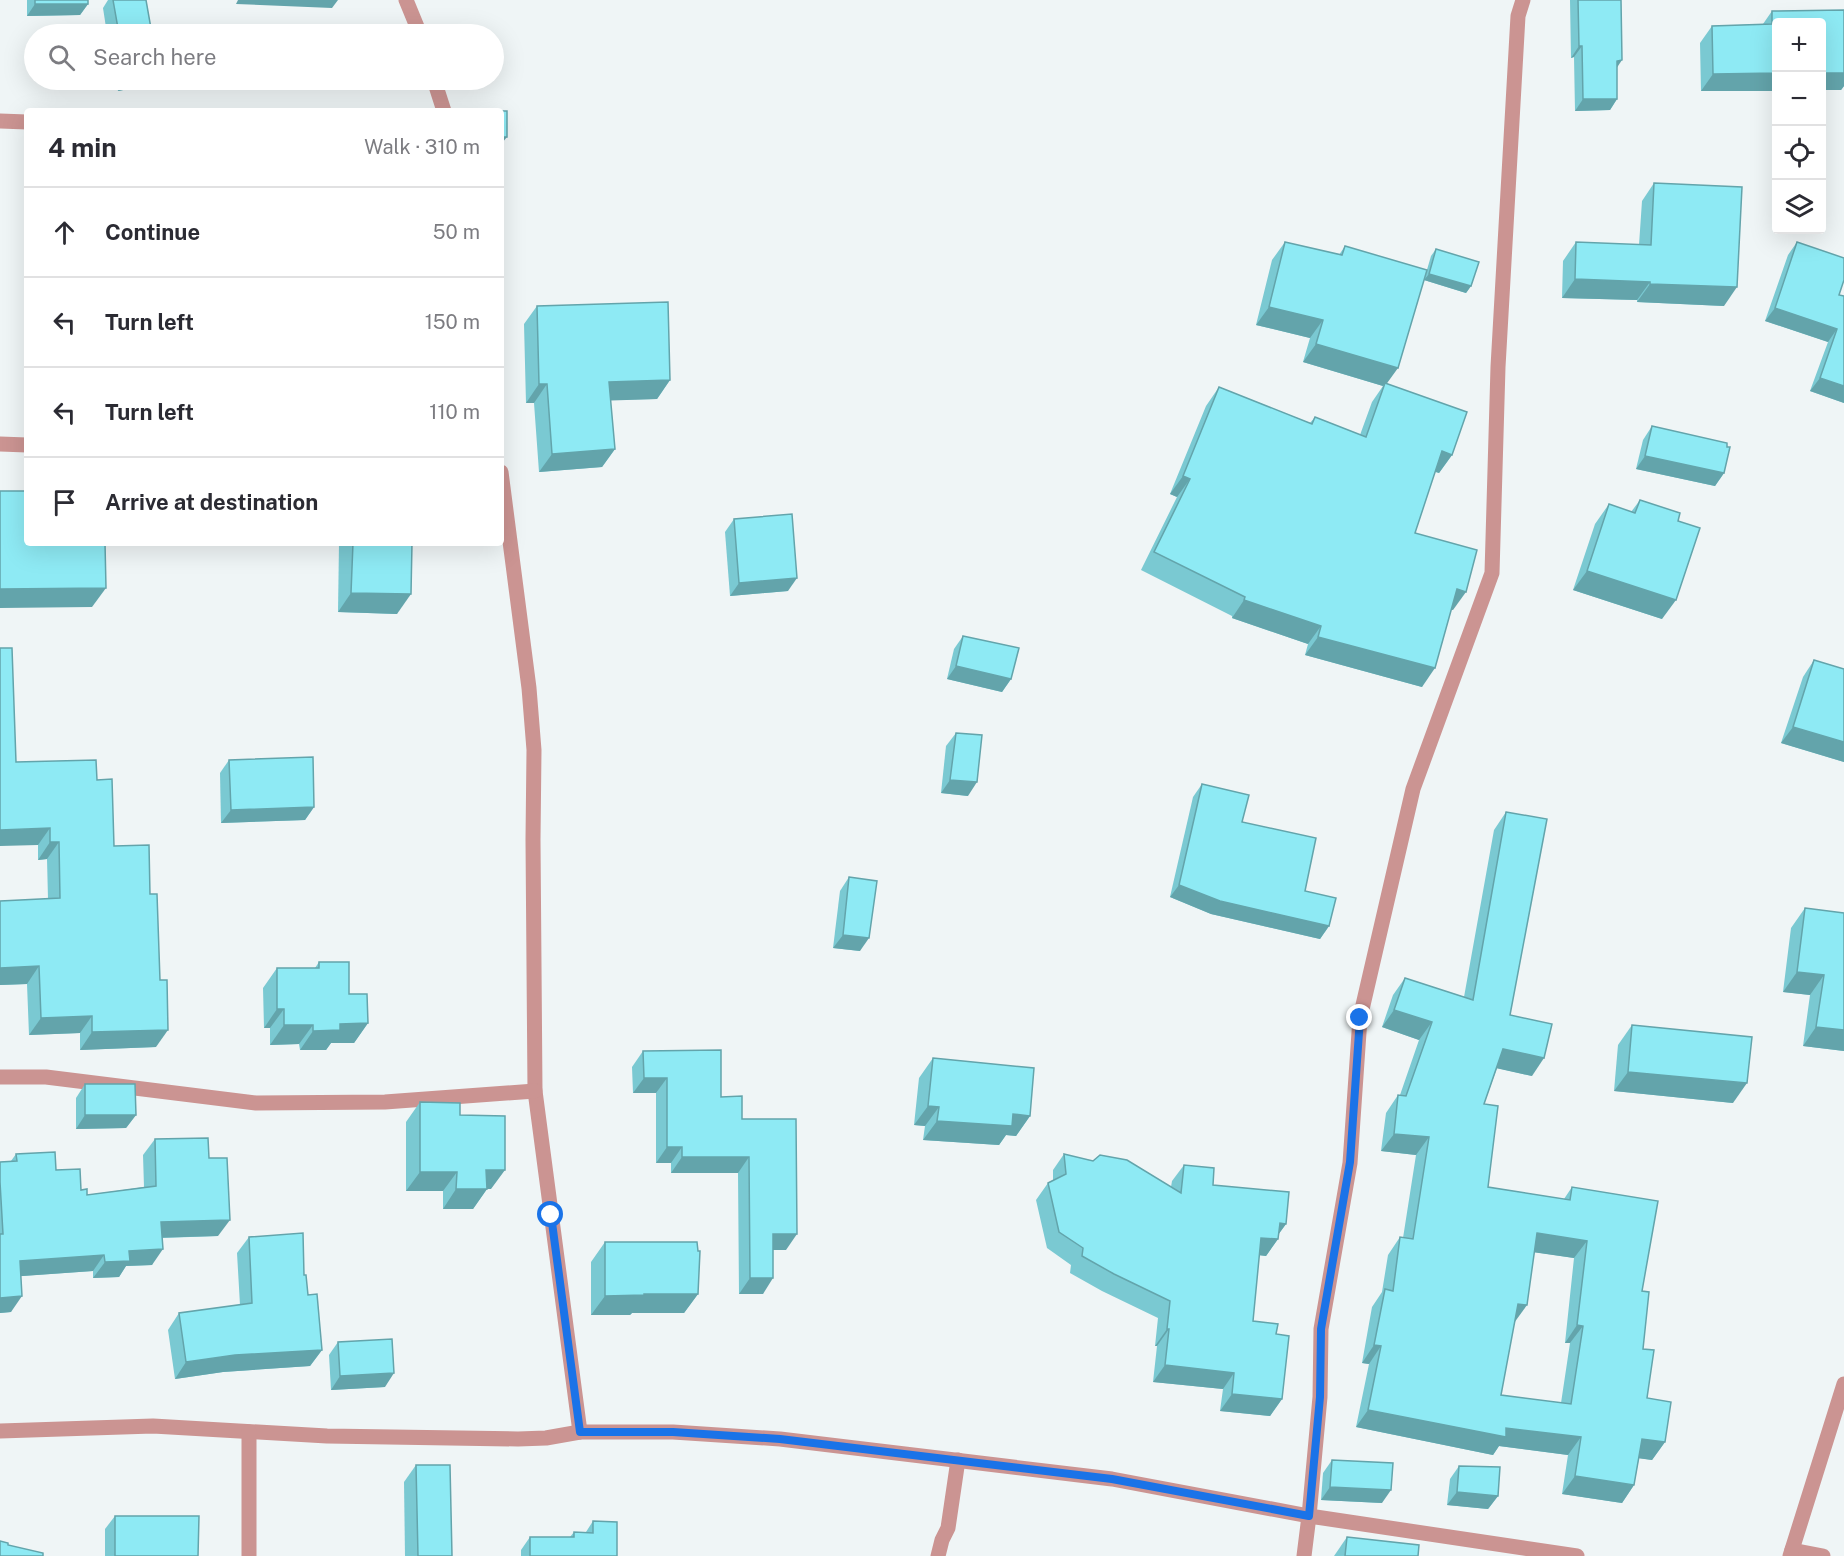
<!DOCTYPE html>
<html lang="en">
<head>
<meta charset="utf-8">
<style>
  body { margin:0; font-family:"Public Sans",sans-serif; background:#f7f7f7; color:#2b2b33 }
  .controls { position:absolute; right:18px; top:18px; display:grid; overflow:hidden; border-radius:6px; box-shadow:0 6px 24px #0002 }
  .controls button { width:54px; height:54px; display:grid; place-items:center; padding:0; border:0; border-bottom:2px solid #e1e1e2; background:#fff; color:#2b2b33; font:30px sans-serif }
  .stop { position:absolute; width:18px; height:18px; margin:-14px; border:4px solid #1a73e8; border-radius:50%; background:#fff }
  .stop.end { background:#1a73e8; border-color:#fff; box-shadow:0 2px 6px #0008 }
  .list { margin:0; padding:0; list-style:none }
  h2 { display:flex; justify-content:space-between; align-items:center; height:78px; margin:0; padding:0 24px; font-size:26px }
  h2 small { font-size:20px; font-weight:400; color:#7c7c81 }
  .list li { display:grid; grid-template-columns:39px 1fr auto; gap:18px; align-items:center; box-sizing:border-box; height:90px; padding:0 24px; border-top:2px solid #e1e1e2 }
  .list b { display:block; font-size:22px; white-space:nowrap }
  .list em { font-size:20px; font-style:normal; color:#7c7c81 }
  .icon { flex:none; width:33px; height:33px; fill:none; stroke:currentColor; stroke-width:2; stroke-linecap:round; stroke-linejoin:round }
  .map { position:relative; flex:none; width:1844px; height:1556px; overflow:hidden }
  .search { position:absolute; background:#fff; box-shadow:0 6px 24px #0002; left:24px; top:24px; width:480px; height:66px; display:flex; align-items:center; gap:15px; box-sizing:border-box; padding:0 21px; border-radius:33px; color:#7c7c81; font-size:22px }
  .panel { position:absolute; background:#fff; box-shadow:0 6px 24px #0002; left:24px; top:108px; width:480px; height:438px; border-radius:6px }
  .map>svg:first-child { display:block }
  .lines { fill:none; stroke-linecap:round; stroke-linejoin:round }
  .minor { stroke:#cb9492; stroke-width:15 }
  .wall { fill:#7ac9d2; fill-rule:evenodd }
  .shaded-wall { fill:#63a4ab }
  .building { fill:#8eeaf4; stroke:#63a4ab; stroke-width:1.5; fill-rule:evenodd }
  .route { stroke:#1a73e8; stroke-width:8 }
</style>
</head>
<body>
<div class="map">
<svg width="1844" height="1556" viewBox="0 0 1844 1556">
  <rect width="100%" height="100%" fill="#eff5f6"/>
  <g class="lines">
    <g class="minor">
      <polyline points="406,0 420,34"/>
      <polyline points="434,80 444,111"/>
      <polyline points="0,121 27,122"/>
      <polyline points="0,444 27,445"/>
      <polyline points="501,472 529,688 534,750 533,840 535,1091 580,1432"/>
      <polyline points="0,1077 46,1077 256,1103 385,1102 535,1091"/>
      <polyline points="0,1431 153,1426 327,1436 518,1439 546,1438 580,1432 673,1432 780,1439 1112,1479 1309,1516 1577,1556"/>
      <polyline points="1792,1550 1823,1556"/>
      <polyline points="249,1556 249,1432"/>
      <polyline points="938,1556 942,1540 948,1528 958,1460"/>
      <polyline points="1304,1556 1309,1516 1320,1397 1321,1329 1350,1163 1360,1018 1413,789 1492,573 1498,367 1518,16 1523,0"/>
      <polyline points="1790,1556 1844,1384"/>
    </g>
  </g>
  <g class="wall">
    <polygon points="27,0 88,0 88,4 80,15 27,16"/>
    <polygon points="108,0 146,0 152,34 107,34 103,8"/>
    <polygon points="1570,0 1621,0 1617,68 1617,99 1610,110 1575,111 1574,57 1571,58"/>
    <polygon points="1844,10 1844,73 1840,73 1844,73 1844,86 1841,90 1821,90 1821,22 1776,22 1776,91 1701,91 1700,43 1712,26 1763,24 1772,11"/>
    <polygon points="115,80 153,80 149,85 118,91"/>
    <polygon points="1654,183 1724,306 1637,302 1637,300 1562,298 1563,261 1576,242 1639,245 1642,201"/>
    <polygon points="1285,242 1339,255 1345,246 1387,384 1452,455 1439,473 1435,472 1415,533 1453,610 1451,610 1422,687 1305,655 1308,644 1232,618 1232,616 1141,570 1177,497 1170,494 1206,406 1219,387 1310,423 1315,417 1360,435 1372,402 1383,386 1303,362 1310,338 1256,325 1272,260"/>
    <polygon points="1797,242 1839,295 1844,403 1810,391 1828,342 1765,321 1788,255"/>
    <polygon points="1436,249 1471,286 1466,293 1424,280 1431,256"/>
    <polygon points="537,306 670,380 657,399 610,400 615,449 602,467 539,472 534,403 526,403 524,324"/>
    <polygon points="1652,426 1724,473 1715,486 1636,469 1643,440"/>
    <polygon points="1640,500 1678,521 1662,619 1573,590 1595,524 1609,504 1631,512"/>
    <polygon points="734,519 788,591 730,596 725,532"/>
    <polygon points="339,543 412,543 397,614 338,612"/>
    <polygon points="963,636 1011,679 1002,692 947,679 954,649"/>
    <polygon points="1814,660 1844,669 1844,762 1781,743 1803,677"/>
    <polygon points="956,733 968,796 941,793 946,746"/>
    <polygon points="229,760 314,807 305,820 221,823 220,773"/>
    <polygon points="16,762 97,780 114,846 150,894 156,1047 80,1050 80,1033 29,1035 27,984 0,985 0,901 48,899 47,859 38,860 38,845"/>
    <polygon points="1202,784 1242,822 1329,926 1320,939 1211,914 1170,897 1193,797"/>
    <path d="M 1506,812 L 1510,1015 L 1532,1076 L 1497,1068 L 1484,1104 L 1488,1187 L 1564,1199 L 1572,1187 L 1642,1291 L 1643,1349 L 1647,1398 L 1665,1442 L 1652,1460 L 1639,1458 L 1634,1485 L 1622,1503 L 1562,1494 L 1568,1455 L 1499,1446 L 1493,1455 L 1356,1427 L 1369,1364 L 1362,1363 L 1372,1307 L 1382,1292 L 1388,1255 L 1400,1237 L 1403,1238 L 1416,1155 L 1381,1151 L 1386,1113 L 1398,1095 L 1400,1095 L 1419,1040 L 1382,1027 L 1393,995 L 1405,978 L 1464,997 L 1494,830 ZM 1534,1252 L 1574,1258 L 1565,1343 L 1570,1343 L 1561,1403 L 1501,1395 L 1514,1323 Z"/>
    <polygon points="849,877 860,951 833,948 840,891"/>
    <polygon points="1805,908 1844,913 1844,1051 1803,1046 1810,995 1783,992 1791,928"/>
    <polygon points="319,962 349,994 368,1023 354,1043 331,1043 326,1050 300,1050 299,1044 270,1045 270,1028 264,1028 263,988 277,968 315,968"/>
    <polygon points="1632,1025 1733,1103 1614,1091 1618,1045"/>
    <polygon points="643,1051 721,1097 742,1119 786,1250 773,1250 763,1294 739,1294 738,1173 671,1173 671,1163 656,1163 656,1093 633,1093 632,1067"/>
    <polygon points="933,1058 1030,1116 1016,1136 1006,1135 999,1145 923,1140 925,1126 914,1125 919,1078"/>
    <polygon points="85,1084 136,1115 126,1128 76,1129 76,1098"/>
    <polygon points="420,1102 460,1115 491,1189 487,1189 473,1209 443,1209 443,1191 406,1191 406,1122"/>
    <polygon points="155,1139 209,1158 218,1236 162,1238 152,1265 126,1266 119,1277 93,1278 93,1271 21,1276 11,1312 0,1313 0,1162 11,1161 16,1154 56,1170 87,1195 144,1187 143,1155"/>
    <polygon points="1064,1154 1171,1187 1172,1181 1184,1165 1213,1185 1286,1224 1278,1235 1278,1239 1266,1256 1259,1255 1253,1321 1276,1334 1282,1399 1270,1416 1220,1411 1223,1389 1153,1382 1157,1346 1155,1346 1158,1318 1102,1291 1070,1273 1071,1265 1047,1248 1036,1200 1048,1183 1053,1180 1053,1170"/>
    <polygon points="249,1237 304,1275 308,1295 322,1350 310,1366 223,1372 175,1379 168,1330 179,1313 240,1305 237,1253"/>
    <polygon points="605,1242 698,1294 684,1313 632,1313 630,1315 591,1315 591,1262"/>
    <polygon points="338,1342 385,1387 331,1390 329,1355"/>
    <polygon points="1332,1460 1382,1503 1321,1500 1323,1473"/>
    <polygon points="416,1465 452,1556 405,1556 404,1482"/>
    <polygon points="1459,1466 1498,1496 1488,1509 1447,1505 1450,1479"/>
    <polygon points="115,1516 198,1556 105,1556 105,1529"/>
    <polygon points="593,1521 617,1556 521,1556 521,1550 530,1537 570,1537 574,1532 586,1532"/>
    <polygon points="1347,1537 1418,1556 1334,1556"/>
  </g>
  <g class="shaded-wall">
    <polygon points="238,0 338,0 332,8 236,4"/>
    <polygon points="35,4 88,4 80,15 27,16"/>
    <polygon points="1579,46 1582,46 1574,57 1571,58"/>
    <polygon points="1622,60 1614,72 1617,61"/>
    <polygon points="1776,73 1776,91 1701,91 1713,74"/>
    <polygon points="1821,73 1844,73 1844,86 1841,90 1821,90"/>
    <polygon points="126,80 153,80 149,85 118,91"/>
    <polygon points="1583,99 1617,99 1610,110 1575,111"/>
    <polygon points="501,137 507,137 502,143 501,143"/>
    <polygon points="1429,274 1471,286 1466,293 1424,280"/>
    <polygon points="1575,279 1650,282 1637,300 1562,298"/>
    <polygon points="1650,284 1737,287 1724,306 1637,302"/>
    <polygon points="1269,307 1323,320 1310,338 1256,325"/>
    <polygon points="1775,308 1837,329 1828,342 1765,321"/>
    <polygon points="1316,344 1398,368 1385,386 1385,383 1383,386 1303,362"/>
    <polygon points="1820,378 1844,386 1844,403 1810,391"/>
    <polygon points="670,380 657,399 596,401 609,382"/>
    <polygon points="539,384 547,384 534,403 526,403"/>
    <polygon points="615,449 602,467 539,472 552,454"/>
    <polygon points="1442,451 1452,455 1439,473 1429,469"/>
    <polygon points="1645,456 1724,473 1715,486 1636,469"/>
    <polygon points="1183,476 1190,479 1177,497 1170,494"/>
    <polygon points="1587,571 1676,600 1662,619 1573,590"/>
    <polygon points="797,578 788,591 730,596 739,583"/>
    <polygon points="30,588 106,588 92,607 0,608 0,589"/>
    <polygon points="1457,589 1466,592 1453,610 1444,608"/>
    <polygon points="351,593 411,594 397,614 338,612"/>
    <polygon points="1244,600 1321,626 1308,644 1232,618"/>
    <polygon points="1318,637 1435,668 1422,687 1305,655"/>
    <polygon points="956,666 1011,679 1002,692 947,679"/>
    <polygon points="1793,727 1844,742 1844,762 1781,743"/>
    <polygon points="950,780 977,782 968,796 941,793"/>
    <polygon points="314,807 305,820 221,823 231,810"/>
    <polygon points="50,828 38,845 0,846 0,830"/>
    <polygon points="50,842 59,842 47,859 38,860"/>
    <polygon points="1179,885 1329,926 1320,939 1211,914 1170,897"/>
    <polygon points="843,935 869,938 860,951 833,948"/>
    <polygon points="39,966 27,984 0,985 0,968"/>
    <polygon points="1797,972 1824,975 1810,995 1783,992"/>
    <polygon points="277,1009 284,1009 270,1028 264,1028"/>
    <polygon points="1394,1010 1432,1022 1419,1040 1382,1027"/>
    <polygon points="92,1016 80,1033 29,1035 41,1018"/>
    <polygon points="368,1023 354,1043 331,1043 326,1050 300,1050 313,1031 340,1024"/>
    <polygon points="284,1025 313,1025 299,1044 270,1045"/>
    <polygon points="1816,1027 1844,1030 1844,1051 1803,1046"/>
    <polygon points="168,1030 156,1047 80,1050 92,1032"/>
    <polygon points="1503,1049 1544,1058 1532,1076 1491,1067"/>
    <polygon points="1628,1072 1747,1083 1733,1103 1614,1091"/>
    <polygon points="644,1078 667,1078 656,1093 633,1093"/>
    <polygon points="928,1106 939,1107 925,1126 914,1125"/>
    <polygon points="1013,1114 1030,1116 1016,1136 1006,1135 999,1145 923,1140 937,1121"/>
    <polygon points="85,1115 136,1115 126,1128 76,1129"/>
    <polygon points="1394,1134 1429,1137 1416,1155 1381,1151"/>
    <polygon points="667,1147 682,1147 671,1163 656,1163"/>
    <polygon points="682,1157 749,1157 738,1173 671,1173"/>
    <polygon points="486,1170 505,1170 491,1189 477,1189 487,1189 473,1209 443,1209 456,1189"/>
    <polygon points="420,1172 457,1172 443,1191 406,1191"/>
    <polygon points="230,1220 218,1236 150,1238 161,1222"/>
    <polygon points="1280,1223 1286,1224 1275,1239 1278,1239 1266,1256 1249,1254 1261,1238"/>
    <polygon points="1537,1233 1587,1241 1574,1258 1525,1251"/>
    <polygon points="773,1234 797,1234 786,1250 762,1250"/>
    <polygon points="163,1249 152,1265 126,1266 119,1277 93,1278 105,1262 129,1251"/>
    <polygon points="104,1255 93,1271 9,1277 20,1261"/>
    <polygon points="750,1278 773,1278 763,1294 739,1294"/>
    <polygon points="644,1294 698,1294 684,1313 632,1313 630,1315 591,1315 605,1296"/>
    <polygon points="22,1296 11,1312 0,1313 0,1298"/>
    <polygon points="1518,1304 1527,1305 1514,1323"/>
    <polygon points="1577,1325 1583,1326 1570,1343 1565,1343"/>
    <polygon points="1167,1329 1169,1329 1157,1346 1155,1346"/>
    <polygon points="1374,1345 1381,1346 1369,1364 1362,1363"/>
    <polygon points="322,1350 310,1366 223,1372 175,1379 186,1362 235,1355"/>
    <polygon points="1165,1365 1234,1373 1223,1389 1153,1382"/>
    <polygon points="394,1373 385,1387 331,1390 340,1376"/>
    <polygon points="1232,1394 1282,1399 1270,1416 1220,1411"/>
    <polygon points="1368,1410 1506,1428 1581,1437 1568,1455 1499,1446 1493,1455 1356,1427"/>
    <polygon points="1642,1439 1665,1442 1652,1460 1629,1457"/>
    <polygon points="1575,1476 1634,1485 1622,1503 1562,1494"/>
    <polygon points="1330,1487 1391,1490 1382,1503 1321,1500"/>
    <polygon points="1457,1492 1498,1496 1488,1509 1447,1505"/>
  </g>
  <g class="building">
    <rect x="35" y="0" width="53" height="4"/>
    <polygon points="113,0 146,0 152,34 119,34"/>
    <polygon points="1578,0 1621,0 1622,60 1617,61 1617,99 1583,99 1582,46 1579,46"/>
    <polygon points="1844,10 1844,73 1821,73 1821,22 1776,22 1776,73 1713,74 1712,26 1772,24 1772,11"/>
    <polygon points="482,111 507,111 507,137 501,137 501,111"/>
    <polygon points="1654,183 1742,187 1737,287 1650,284 1650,282 1575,279 1576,242 1651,245"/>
    <polygon points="1285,242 1342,255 1345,246 1427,270 1398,368 1316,344 1323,320 1269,307"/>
    <polygon points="1797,242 1844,258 1844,280 1839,295 1844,296 1844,386 1820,378 1837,329 1775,308"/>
    <polygon points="1436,249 1479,262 1471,286 1429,274"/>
    <polygon points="668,302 670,380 609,382 615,449 552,454 547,384 539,384 537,306"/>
    <polygon points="1385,383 1467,412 1452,455 1442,451 1415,533 1477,550 1466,592 1457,589 1435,668 1318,637 1321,626 1244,600 1245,597 1154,552 1190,479 1183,476 1219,387 1312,424 1315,417 1366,437"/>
    <polygon points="1652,426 1727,443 1727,447 1730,447 1724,473 1645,456"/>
    <polygon points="0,491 27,491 27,543 105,543 106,588 0,589"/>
    <polygon points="1640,500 1680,513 1678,521 1700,528 1676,600 1587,571 1609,504 1635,513"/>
    <polygon points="792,514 797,578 739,583 734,519"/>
    <polygon points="353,543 412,543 411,594 351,593"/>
    <polygon points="963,636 1019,648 1011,679 956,666"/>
    <polygon points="0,648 12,648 16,762 96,760 97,780 112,779 114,846 149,845 150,894 157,894 160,980 167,980 168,1030 92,1032 92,1016 41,1018 39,966 0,968 0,901 60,898 59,842 50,842 50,828 0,830"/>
    <polygon points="1814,660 1844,669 1844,742 1793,727"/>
    <polygon points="956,733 982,735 977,782 950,780"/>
    <polygon points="313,757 314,807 231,810 229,760"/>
    <polygon points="1202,784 1249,795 1242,822 1316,838 1305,891 1336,898 1329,926 1220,901 1179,885"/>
    <path d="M 1506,812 L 1547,819 L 1510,1015 L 1552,1024 L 1544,1058 L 1503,1049 L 1484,1104 L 1498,1106 L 1488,1187 L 1570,1200 L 1572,1187 L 1658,1201 L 1642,1291 L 1649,1292 L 1643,1349 L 1654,1350 L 1647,1398 L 1671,1402 L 1665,1442 L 1642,1439 L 1634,1485 L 1575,1476 L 1581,1437 L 1506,1428 L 1506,1437 L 1368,1410 L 1381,1346 L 1374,1345 L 1385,1289 L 1393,1291 L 1400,1237 L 1413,1239 L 1429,1137 L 1394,1134 L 1398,1095 L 1406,1096 L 1432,1022 L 1394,1010 L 1405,978 L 1473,1000 ZM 1537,1233 L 1587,1241 L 1577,1325 L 1583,1326 L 1571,1404 L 1501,1395 L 1518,1304 L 1527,1305 Z"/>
    <polygon points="849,877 877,881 869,938 843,935"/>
    <polygon points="1805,908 1844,913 1844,1030 1816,1027 1824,975 1797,972"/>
    <polygon points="319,962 349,962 349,994 367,994 368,1023 340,1024 340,1030 313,1031 313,1025 284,1025 284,1009 277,1009 277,968 319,968"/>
    <polygon points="1632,1025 1752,1037 1747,1083 1628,1072"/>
    <polygon points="721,1050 721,1097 742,1096 742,1119 796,1119 797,1234 773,1234 773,1278 750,1278 749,1157 682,1157 682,1147 667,1147 667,1078 644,1078 643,1051"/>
    <polygon points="933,1058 1034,1068 1030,1116 1013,1114 1012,1126 937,1121 939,1107 928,1106"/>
    <polygon points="85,1084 135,1084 136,1115 85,1115"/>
    <polygon points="420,1102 460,1103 460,1115 505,1116 505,1170 486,1170 487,1189 456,1189 457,1172 420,1172"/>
    <polygon points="208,1138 209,1158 227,1158 230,1220 161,1222 163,1249 129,1251 130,1261 105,1262 104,1255 20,1261 22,1296 0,1298 0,1234 3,1234 0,1182 0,1162 17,1161 16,1154 55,1152 56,1170 80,1169 81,1190 87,1189 87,1195 156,1186 155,1139"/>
    <polygon points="1064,1154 1093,1161 1100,1155 1127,1160 1181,1193 1184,1165 1214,1168 1213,1185 1289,1192 1286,1224 1280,1223 1278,1239 1261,1238 1253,1321 1278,1324 1276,1334 1289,1336 1282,1399 1232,1394 1234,1373 1165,1365 1169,1329 1167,1329 1170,1301 1114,1274 1082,1256 1083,1248 1059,1232 1048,1183 1066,1174"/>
    <polygon points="303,1233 304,1275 306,1275 308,1295 317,1294 322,1350 235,1355 186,1362 179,1313 252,1303 249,1237"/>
    <polygon points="605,1242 697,1242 698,1251 700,1251 698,1294 644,1294 644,1295 605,1296"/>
    <polygon points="392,1339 394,1373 340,1376 338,1342"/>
    <polygon points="1332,1460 1393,1463 1391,1490 1330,1487"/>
    <polygon points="416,1465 450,1465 452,1556 418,1556"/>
    <polygon points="1459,1466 1500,1467 1498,1496 1457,1492"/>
    <polygon points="115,1516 199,1516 198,1556 115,1556"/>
    <polygon points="593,1521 617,1522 617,1556 530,1556 530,1537 574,1537 574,1532 593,1533"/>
    <polygon points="1347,1537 1419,1545 1418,1556 1345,1556"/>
    <polygon points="0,1541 8,1543 8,1545 43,1553 43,1556 0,1556"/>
  </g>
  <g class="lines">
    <polyline class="route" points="551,1215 580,1432 673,1432 780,1439 1112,1479 1309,1516 1320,1397 1321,1329 1350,1162 1360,1018"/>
  </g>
</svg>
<div class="controls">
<button>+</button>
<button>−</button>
<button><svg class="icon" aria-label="locate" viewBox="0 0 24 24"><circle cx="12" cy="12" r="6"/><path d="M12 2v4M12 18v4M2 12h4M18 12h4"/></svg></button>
<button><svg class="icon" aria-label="layers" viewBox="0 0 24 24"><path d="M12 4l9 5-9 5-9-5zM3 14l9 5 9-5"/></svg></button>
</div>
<div class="stop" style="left:551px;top:1215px"></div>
<div class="stop end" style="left:1360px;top:1018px"></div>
<div class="search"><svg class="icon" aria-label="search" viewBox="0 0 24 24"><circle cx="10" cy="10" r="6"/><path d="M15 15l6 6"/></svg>Search here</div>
<section class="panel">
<h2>4 min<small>Walk · 310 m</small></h2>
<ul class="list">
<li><svg class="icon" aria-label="ahead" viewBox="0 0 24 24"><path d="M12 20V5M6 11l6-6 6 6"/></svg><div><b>Continue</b></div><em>50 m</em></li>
<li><svg class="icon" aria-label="left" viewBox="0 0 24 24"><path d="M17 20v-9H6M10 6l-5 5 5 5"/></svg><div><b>Turn left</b></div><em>150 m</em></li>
<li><svg class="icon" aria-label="left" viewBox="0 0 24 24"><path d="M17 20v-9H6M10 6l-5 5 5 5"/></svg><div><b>Turn left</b></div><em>110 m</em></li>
<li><svg class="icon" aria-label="arrive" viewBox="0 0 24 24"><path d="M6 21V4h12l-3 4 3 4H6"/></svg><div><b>Arrive at destination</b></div></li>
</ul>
</section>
</div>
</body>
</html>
